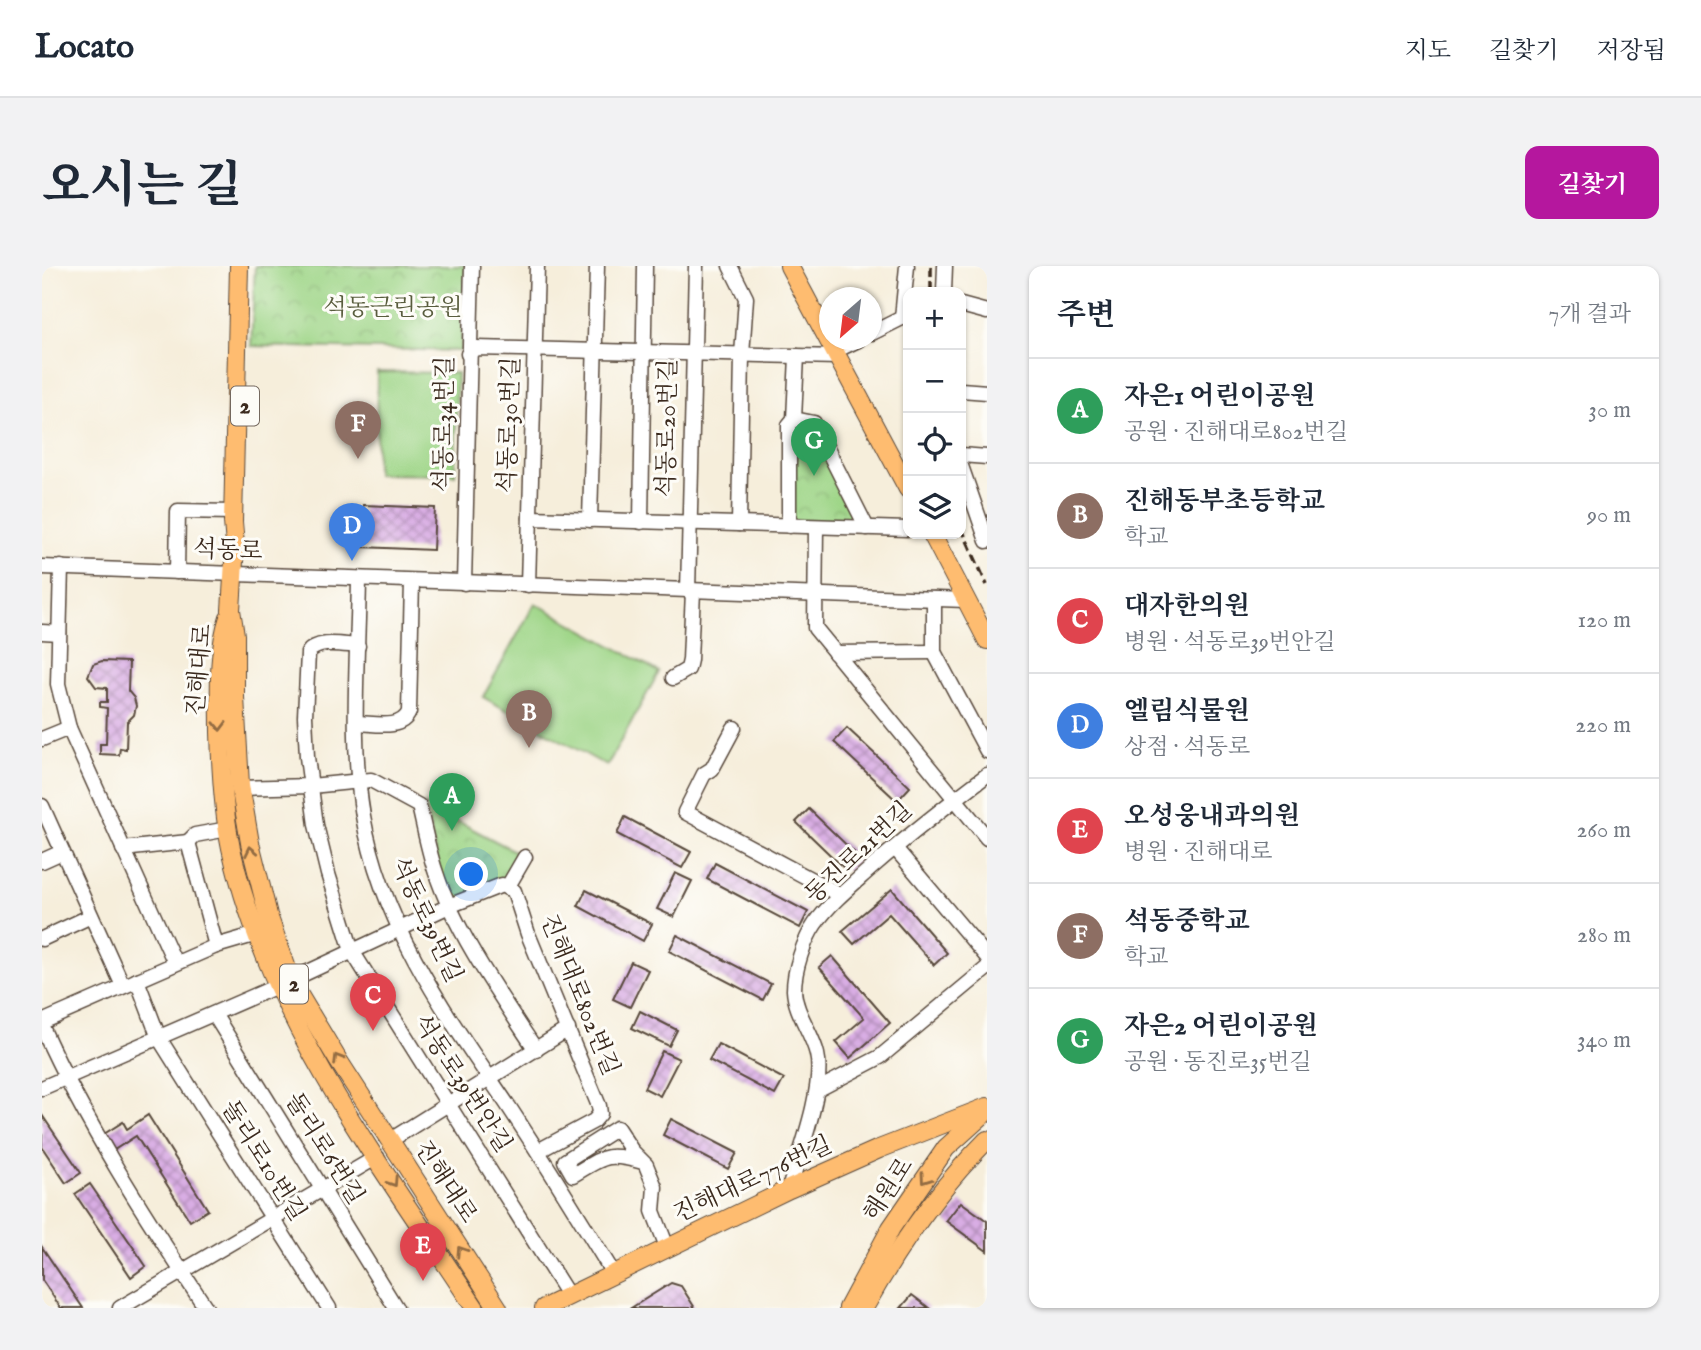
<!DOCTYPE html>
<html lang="ko">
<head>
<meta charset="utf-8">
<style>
  body { margin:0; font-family:"IM FELL English","Noto Serif KR",serif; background:#f2f2f3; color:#1f2937 }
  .controls { position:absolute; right:21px; top:21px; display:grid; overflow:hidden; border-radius:14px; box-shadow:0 2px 5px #0004 }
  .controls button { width:63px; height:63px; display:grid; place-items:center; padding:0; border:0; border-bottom:2px solid #e0e1e3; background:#fff; color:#1f2937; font:35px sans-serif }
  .compass { position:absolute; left:777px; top:21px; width:63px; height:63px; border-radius:50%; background:#fff; box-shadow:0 2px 5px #0004; rotate:208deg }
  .you { position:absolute; left:430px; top:609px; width:24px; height:24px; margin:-18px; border:5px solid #fff; border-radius:50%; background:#1a73e8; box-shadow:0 0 0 10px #1a73e833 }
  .badge { display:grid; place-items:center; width:46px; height:46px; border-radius:50%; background:#b5179e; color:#fff; font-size:23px; font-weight:700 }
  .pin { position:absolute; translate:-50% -58px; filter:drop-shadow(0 2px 4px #0008) }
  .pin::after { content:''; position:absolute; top:37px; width:24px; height:21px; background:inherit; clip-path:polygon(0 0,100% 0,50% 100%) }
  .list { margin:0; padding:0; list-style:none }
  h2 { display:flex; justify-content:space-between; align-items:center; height:91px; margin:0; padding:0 28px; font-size:30px }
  h2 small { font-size:23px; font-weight:400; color:#747a83 }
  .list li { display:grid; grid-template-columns:46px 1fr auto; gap:21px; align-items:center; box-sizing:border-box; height:105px; padding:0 28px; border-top:2px solid #e0e1e3 }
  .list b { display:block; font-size:26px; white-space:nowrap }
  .list p { margin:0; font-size:23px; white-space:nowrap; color:#747a83 }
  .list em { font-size:23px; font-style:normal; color:#747a83 }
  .icon { flex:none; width:38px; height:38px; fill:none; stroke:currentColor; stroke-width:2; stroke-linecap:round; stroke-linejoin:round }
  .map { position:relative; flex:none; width:945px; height:1042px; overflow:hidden; border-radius:14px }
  header { display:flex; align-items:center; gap:42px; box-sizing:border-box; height:98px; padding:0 35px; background:#fff; border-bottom:2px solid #e0e1e3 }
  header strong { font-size:33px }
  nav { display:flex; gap:38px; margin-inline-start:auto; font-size:24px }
  .intro { display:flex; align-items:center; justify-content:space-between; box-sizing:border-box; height:168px; padding:0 42px }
  h1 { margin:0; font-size:49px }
  .button { padding:18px 32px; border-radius:14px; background:#b5179e; color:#fff; font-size:24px; font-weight:700 }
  main { display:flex; gap:42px; padding:0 42px }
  aside { flex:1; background:#fff; border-radius:14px; box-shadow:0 2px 5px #0004 }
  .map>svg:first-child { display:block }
  .grass { fill:#9ed587; stroke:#6c8052; stroke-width:2 }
  .park { fill:url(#park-crowns); stroke:#6c8052; stroke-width:2 }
  .building { fill:url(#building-cross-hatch) }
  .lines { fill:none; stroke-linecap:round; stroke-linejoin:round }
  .minor-casing { stroke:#57473a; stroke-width:17 }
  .major-casing { stroke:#57473a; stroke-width:20 }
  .minor { stroke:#fff; stroke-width:14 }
  .major { stroke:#febc70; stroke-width:18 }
  .rail { stroke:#3b2a1e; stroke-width:3.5; stroke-dasharray:10 5; stroke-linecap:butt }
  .oneway { stroke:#936c43 }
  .labels { text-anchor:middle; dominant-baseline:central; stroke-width:6; stroke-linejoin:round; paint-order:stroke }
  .shield { fill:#fdfcf7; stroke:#75695f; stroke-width:2 }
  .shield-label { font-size:23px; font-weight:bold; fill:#3b2a1e }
  .park-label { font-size:24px; fill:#595d3e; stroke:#fdfcf7 }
  .street-label { font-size:24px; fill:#3b2a1e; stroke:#fdfcf7 }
</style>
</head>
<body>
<header>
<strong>Locato</strong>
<nav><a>지도</a><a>길찾기</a><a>저장됨</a></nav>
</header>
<div class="intro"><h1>오시는 길</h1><a class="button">길찾기</a></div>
<main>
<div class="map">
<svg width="945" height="1042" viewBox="0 0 945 1042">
  <defs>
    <pattern id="park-crowns" width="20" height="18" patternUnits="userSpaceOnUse" patternTransform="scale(1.75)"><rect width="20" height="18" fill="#9ed587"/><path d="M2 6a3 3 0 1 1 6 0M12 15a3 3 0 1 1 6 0" fill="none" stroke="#89b774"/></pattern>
    <pattern id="building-cross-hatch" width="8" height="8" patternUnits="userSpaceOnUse" patternTransform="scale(1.75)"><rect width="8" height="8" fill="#d9ade4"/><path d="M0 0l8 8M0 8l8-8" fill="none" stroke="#b18db8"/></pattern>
  </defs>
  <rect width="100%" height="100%" fill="#fdfcf7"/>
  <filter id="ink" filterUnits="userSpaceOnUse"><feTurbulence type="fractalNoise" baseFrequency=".0143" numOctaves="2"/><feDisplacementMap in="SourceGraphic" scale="14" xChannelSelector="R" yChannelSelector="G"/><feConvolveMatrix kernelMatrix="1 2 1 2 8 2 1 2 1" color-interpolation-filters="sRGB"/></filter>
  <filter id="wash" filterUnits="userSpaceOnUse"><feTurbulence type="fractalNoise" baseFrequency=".00686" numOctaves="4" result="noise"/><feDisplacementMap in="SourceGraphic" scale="28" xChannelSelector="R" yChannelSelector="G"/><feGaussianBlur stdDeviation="1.57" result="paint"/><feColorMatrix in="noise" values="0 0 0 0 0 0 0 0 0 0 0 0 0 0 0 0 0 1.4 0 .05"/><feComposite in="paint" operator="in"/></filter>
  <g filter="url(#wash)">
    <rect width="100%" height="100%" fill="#f6eedb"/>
    <g class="grass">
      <polygon points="335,106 415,107 413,209 334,208"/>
      <polygon points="493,337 617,406 565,500 441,431"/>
    </g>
    <g class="park">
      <polygon points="213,0 424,0 419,85 209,80"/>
      <polygon points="768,159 817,256 750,255 751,166 759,160"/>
      <polygon points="383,538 478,588 464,614 409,635 397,603"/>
    </g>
    <g id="blocks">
      <g class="building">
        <polygon points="321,239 393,242 391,284 320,281"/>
        <polygon points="60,395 87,396 86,425 92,432 94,440 92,449 85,456 84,483 78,482 77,489 58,488 58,478 64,478 65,442 58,441 58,436 65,436 65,422 54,421 46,410 51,398"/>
        <polygon points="805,462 868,521 855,535 792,476"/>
        <polygon points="767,543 818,592 805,605 754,556"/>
        <polygon points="583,551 649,586 640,602 575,568"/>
        <polygon points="673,597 766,646 758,662 665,613"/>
        <polygon points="633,607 650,615 632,651 615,643"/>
        <polygon points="850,623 905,687 892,699 847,648 812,678 800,665"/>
        <polygon points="544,624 610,658 601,675 536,640"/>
        <polygon points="635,669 729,718 721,734 627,685"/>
        <polygon points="790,690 848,757 808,792 794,776 822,752 777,701"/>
        <polygon points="589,696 606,704 588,741 571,733"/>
        <polygon points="598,745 635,764 627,780 590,762"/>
        <polygon points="676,778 742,813 733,829 667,794"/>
        <polygon points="620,785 637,793 618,830 602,822"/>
        <polygon points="0,849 39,907 24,917 0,881"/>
        <polygon points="106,849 166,944 148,955 94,870 72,884 62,868 81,856 85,863"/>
        <polygon points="629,853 695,887 686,903 621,869"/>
        <polygon points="48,918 104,1000 89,1011 33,928"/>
        <polygon points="919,936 945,955 945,985 904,955"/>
        <polygon points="0,981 41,1042 19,1042 0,1014"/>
        <polygon points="629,1017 639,1020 653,1042 589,1042"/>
        <polygon points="870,1029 887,1042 859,1042"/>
      </g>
    </g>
  </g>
  <g filter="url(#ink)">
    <use href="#blocks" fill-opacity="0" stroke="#57473a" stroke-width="2"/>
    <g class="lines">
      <g class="minor-casing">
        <g id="minor">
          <polyline points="688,0 704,32 700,89 697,258"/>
          <polyline points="902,26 903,0"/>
          <polyline points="919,39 945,46"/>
          <polyline points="830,67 860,52 865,0"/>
          <polyline points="793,85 816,74"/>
          <polyline points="426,88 434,82 796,91"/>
          <polyline points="919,124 945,126"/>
          <polyline points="752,153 772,157 825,262"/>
          <polyline points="919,189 945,191"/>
          <polyline points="919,200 945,275"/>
          <polyline points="488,252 866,263"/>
          <polyline points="548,254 555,0"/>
          <polyline points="599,256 603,0"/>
          <polyline points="747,260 747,159 752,153 755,90"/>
          <polyline points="774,261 773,362 945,572"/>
          <polyline points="0,301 924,334"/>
          <polyline points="19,301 16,418 27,462 133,697"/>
          <polyline points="135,306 136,245 191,246"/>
          <path d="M 317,313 C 316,390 308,474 321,550 C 340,660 406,751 467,841 C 503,896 537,951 571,1007"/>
          <polyline points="422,317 430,0"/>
          <polyline points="486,319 495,0"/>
          <polyline points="646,325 654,0"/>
          <polyline points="892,333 892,386 945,485"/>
          <polyline points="0,366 17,367"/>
          <path d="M 316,380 C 301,379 275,373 266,387 L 263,450 L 265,491 L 274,559 L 286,608 L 310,685 L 526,1029"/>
          <polyline points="793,387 892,386"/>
          <polyline points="631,412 646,403 648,394 651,325"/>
          <path d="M 315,457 C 331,457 359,465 367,446 L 370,315"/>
          <polyline points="692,462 670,503 662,508 643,546 798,629"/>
          <polyline points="0,473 27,462"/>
          <path d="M 199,522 L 269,520 L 329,514 L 377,540 C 382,561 386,583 393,604 C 412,664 459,731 494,784"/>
          <polyline points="0,540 81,720"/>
          <polyline points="146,576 174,680"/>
          <polyline points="146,576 153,569 186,563"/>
          <polyline points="853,582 945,691"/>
          <polyline points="81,583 146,576"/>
          <polyline points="0,595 20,586"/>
          <polyline points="465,622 483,591"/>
          <polyline points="0,673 49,650"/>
          <polyline points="95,714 117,772 287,1042"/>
          <polyline points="172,748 354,1042"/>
          <polyline points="0,756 174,680 215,668"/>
          <path d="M 0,761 C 44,859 104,952 164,1042"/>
          <polyline points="0,822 249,714 407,640 460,619 472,625 486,668 557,840 558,848 552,855 496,885"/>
          <polyline points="775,824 838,791 945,702"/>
          <polyline points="347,875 526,763"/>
          <path d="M 601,896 C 564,886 563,890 531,909 L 523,895 L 575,862 L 590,885 L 604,899 L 613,921 L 611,945 L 625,981"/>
          <path d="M 747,923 C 757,889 783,821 775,788 C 770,766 753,747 752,724 C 752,704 762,674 773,658 C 788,637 809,620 829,602 C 867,569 905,539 945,509"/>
          <polyline points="78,1042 335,891"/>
        </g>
      </g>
      <g class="major-casing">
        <g id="major">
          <polyline points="197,0 191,256 193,279 189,344 193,369 193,431 198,519 208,577 226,649 249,714 257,729 296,794 456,1042"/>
          <polyline points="747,0 866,223"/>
          <polyline points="890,268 945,374"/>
          <path d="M 187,351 C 175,387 178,428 178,466 C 179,505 181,544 189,582 C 227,754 338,897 433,1042"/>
          <polyline points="502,1042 747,923 837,883 945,841"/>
          <polyline points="806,1042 849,962 904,882 945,845"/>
          <path d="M 822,1042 C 856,981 895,924 945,874"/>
        </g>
      </g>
      <use href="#minor" class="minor"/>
      <use href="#major" class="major"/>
      <g class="rail">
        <polyline points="889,26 889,0"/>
        <polyline points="919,261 945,319"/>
      </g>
    </g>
    <defs><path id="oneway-chevron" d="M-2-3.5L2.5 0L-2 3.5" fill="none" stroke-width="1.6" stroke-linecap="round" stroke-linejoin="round" transform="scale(1.75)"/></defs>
    <g class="oneway">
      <use href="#oneway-chevron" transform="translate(178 460) rotate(89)"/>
      <use href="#oneway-chevron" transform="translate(209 585) rotate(-102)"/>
      <use href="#oneway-chevron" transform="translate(296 793) rotate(-121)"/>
      <use href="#oneway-chevron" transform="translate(883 913) rotate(125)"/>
      <use href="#oneway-chevron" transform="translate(351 916) rotate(57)"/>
      <use href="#oneway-chevron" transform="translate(419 985) rotate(-123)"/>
    </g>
  </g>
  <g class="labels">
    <g class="shield">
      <rect x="189" y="120.5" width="28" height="39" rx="5"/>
      <rect x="238" y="698.5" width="28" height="39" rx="5"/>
    </g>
    <g class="shield-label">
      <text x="203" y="140">2</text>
      <text x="252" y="718">2</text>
    </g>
    <g class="park-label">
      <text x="351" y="42">석동근린공원</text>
    </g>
    <g class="street-label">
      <text transform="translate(403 158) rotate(-89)">석동로34번길</text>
      <text transform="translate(468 159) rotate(-88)">석동로30번길</text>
      <text transform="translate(626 162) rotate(-89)">석동로20번길</text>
      <text transform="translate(186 285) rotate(2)">석동로</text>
      <text transform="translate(158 404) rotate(-85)">진해대로</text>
      <text transform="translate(817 587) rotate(-43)">동진로21번길</text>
      <text transform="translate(384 654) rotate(65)">석동로39번길</text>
      <text transform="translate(537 729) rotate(68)">진해대로802번길</text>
      <text transform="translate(420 818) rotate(57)">석동로39번안길</text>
      <text transform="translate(282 883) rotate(58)">돌리로6번길</text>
      <text transform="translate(221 895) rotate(58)">돌리로10번길</text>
      <text transform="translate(711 914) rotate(-25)">진해대로776번길</text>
      <text transform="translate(403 916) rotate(57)">진해대로</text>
      <text transform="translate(847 924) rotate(-57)">해원로</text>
    </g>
  </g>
</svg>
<div class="controls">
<button>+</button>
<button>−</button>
<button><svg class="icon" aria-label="locate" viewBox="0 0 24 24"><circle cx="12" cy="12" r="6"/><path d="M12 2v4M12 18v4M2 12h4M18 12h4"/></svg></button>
<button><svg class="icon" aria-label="layers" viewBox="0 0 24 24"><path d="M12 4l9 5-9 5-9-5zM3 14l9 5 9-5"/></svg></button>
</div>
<svg class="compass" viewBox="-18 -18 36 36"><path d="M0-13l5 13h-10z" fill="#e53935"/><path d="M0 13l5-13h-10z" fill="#747a83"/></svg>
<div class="you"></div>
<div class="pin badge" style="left:410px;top:565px;background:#2e9e5b">A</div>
<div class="pin badge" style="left:487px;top:482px;background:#8d6e63">B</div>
<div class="pin badge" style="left:331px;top:765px;background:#e0444e">C</div>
<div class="pin badge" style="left:310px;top:295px;background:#3f7fe0">D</div>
<div class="pin badge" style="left:381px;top:1015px;background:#e0444e">E</div>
<div class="pin badge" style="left:316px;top:193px;background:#8d6e63">F</div>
<div class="pin badge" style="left:772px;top:210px;background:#2e9e5b">G</div>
</div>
<aside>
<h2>주변<small>7개 결과</small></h2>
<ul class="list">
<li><span class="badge" style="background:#2e9e5b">A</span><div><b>자은1 어린이공원</b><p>공원 · 진해대로802번길</p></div><em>30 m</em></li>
<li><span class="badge" style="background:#8d6e63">B</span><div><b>진해동부초등학교</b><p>학교</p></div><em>90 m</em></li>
<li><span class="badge" style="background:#e0444e">C</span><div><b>대자한의원</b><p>병원 · 석동로39번안길</p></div><em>120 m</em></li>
<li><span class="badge" style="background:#3f7fe0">D</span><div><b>엘림식물원</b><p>상점 · 석동로</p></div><em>220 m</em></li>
<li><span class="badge" style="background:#e0444e">E</span><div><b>오성웅내과의원</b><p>병원 · 진해대로</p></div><em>260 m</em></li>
<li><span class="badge" style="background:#8d6e63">F</span><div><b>석동중학교</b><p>학교</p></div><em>280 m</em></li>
<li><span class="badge" style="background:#2e9e5b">G</span><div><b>자은2 어린이공원</b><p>공원 · 동진로35번길</p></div><em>340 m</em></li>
</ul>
</aside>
</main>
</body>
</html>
